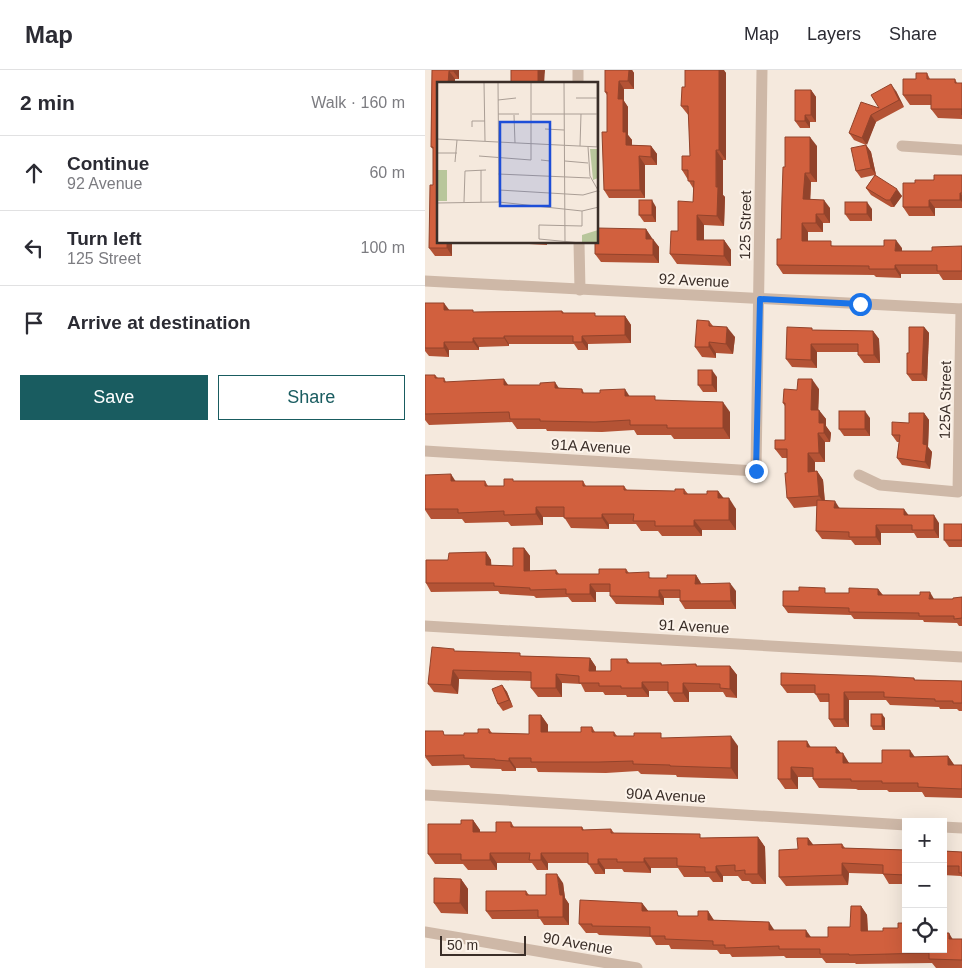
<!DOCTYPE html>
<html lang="en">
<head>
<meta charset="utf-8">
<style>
  body { margin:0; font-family:Helvetica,sans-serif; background:#f2f2f3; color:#2b2b33 }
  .controls { position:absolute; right:15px; bottom:15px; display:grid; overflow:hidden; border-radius:0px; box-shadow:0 5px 20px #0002 }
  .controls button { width:45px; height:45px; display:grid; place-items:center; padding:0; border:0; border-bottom:1px solid #e1e1e2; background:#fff; color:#2b2b33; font:25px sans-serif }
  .scale { position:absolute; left:15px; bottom:12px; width:86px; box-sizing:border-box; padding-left:5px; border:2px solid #3a2e28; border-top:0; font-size:14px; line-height:18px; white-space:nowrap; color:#3a2e28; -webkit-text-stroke:4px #fcf3ea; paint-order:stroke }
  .stop { position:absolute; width:15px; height:15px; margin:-11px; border:4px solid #1a73e8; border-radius:50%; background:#fff }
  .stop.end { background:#1a73e8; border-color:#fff; box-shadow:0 1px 5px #0008 }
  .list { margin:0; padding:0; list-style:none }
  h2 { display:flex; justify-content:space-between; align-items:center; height:65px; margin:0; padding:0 20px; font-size:21px }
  h2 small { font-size:16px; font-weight:400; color:#7c7c81 }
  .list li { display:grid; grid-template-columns:32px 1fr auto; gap:15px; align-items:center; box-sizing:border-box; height:75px; padding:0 20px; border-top:1px solid #e1e1e2 }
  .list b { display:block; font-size:19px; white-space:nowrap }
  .list p { margin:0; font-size:16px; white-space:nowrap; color:#7c7c81 }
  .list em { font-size:16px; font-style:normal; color:#7c7c81 }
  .actions { display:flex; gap:10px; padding:15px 20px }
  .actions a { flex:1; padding:11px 0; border:1px solid #195c60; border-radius:0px; text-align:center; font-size:18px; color:#195c60 }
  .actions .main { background:#195c60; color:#fff }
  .icon { flex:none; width:28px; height:28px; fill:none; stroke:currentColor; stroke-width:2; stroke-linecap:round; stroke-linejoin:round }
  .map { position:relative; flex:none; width:537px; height:898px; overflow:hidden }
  header { display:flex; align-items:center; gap:30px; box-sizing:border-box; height:70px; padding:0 25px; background:#fff; border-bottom:1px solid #e1e1e2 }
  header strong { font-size:24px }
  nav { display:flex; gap:28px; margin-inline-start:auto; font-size:18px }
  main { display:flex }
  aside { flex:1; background:#fff }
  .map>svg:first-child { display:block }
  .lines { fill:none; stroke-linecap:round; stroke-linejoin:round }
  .minor { stroke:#ceb8a7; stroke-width:11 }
  .wall { fill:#b45335 }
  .shaded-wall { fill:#92432b }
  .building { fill:#d1603e; stroke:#92432b }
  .route { stroke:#1a73e8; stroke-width:6 }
  .labels { text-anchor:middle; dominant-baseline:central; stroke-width:4; stroke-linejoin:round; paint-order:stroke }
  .street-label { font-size:15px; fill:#3a2e28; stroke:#fcf3ea }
  .inset-road { fill:none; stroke:#aa9e95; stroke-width:1 }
  .view { fill:#1d4ed8; fill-opacity:0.15; stroke:#1d4ed8; stroke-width:2.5 }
  .inset-edge { fill:none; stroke:#3a2e28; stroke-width:2.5 }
</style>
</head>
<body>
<header>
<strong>Map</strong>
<nav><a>Map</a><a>Layers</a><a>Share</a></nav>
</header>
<main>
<aside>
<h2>2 min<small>Walk · 160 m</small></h2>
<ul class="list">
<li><svg class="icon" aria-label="ahead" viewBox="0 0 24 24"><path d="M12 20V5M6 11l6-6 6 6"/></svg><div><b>Continue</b><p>92 Avenue</p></div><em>60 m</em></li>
<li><svg class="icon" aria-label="left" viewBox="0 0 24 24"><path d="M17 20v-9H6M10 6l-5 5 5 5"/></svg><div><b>Turn left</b><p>125 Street</p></div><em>100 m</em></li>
<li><svg class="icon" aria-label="arrive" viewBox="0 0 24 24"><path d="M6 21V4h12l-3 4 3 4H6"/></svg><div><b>Arrive at destination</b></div></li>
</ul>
<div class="actions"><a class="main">Save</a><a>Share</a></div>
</aside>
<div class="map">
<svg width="537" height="898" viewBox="0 0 537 898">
  <rect width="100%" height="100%" fill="#f5e9dd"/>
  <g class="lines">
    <g class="minor">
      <polyline points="153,0 153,14"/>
      <polyline points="477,76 537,80"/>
      <polyline points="154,172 155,220"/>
      <polyline points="0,211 537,239"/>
      <polyline points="0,381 331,401 337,0"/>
      <polyline points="434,405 455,415 533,422 536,239"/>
      <polyline points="0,556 537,587"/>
      <polyline points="0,725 481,755"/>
      <polyline points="518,757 537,758"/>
      <polyline points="0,862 212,898"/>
    </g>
  </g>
  <g class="wall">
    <polygon points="7,0 34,0 34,9 30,9 30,14 14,14 14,172 27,172 27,186 10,186 4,178 8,115 8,79 6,77"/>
    <polygon points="180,0 207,0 209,3 209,19 199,19 199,31 203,37 203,65 207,70 207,75 226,76 232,84 232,95 220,95 220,128 184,128 179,120 182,62 182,25 180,22"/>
    <polygon points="299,1 301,3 301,90 298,90 298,125 300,127 299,156 279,155 279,170 299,170 306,180 306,196 252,194 245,184 253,161 268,132 268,118 257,100 265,86 264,46 256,36 260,17"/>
    <polygon points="502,3 505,9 530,9 532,13 537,13 537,49 513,48 506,39 506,35 485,35 478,25 491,9"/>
    <polygon points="386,20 391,27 391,52 385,52 385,58 375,58 370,51"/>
    <polygon points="471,21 479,37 451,52 441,75 446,82 451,105 450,105 477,126 469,137 466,137 446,125 441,118 450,105 436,108 431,101 441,75 429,70 424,63 454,38"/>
    <polygon points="392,76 392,112 386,112 385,129 405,138 405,153 398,153 398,162 383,162 383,171 409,176 477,178 477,181 507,181 537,176 537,210 518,210 514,204 476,204 476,208 451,207 449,205 358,204 352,195 356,169 360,97"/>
    <polygon points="537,105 537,138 510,138 510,146 484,146 478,137 490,113"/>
    <polygon points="231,137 231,152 219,152 214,145"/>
    <polygon points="447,139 447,151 425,151 420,144"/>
    <polygon points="221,159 227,169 234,177 234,193 176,192 170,184"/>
    <polygon points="103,172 122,172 122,175 104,174"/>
    <polygon points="0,233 24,240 49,242 137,241 139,243 173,246 200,246 206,255 206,273 163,274 163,280 153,280 149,274 84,274 84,276 54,277 54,280 24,280 24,287 4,286 0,281"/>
    <polygon points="284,251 288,256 310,267 308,284 291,283 291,288 277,287 270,277"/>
    <polygon points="499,257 504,263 502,311 487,311 482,304 484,283"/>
    <polygon points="388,260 448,261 454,269 455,293 439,293 433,285 433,282 392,282 392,298 367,297 361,289"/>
    <polygon points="0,305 10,305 13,308 19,308 21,312 157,319 159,323 205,326 305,342 305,369 249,369 246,365 212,365 209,360 177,362 122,361 121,359 92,359 87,352 4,355 0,350"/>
    <polygon points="292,307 292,322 278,322 273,315"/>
    <polygon points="394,319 393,340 401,349 401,356 406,363 405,372 400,372 400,392 390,392 390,401 392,401 398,410 400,431 415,438 483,445 514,453 514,468 492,468 489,463 456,463 456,475 430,475 426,470 397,469 391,461 392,436 369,438 362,428 362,388 357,388 350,379 360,370 360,336 358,333 372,320"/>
    <polygon points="499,343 504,350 503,377 507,382 505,399 477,395 472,388 474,372 472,372 467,365 484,353"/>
    <polygon points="445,348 445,366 419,366 414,359"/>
    <polygon points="0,405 31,411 60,411 63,416 79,416 89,411 158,411 161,416 199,416 202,420 250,421 259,419 263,424 282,424 293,421 298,428 311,439 311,460 277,460 277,466 237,466 233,461 216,461 211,454 184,454 184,459 146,458 139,447 118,447 118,455 86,456 83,452 40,453 37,449 6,449 0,440"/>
    <polygon points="537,454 537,477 524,477 519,470"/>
    <polygon points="99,478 105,486 105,501 131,500 134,504 174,504 201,499 204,503 227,508 242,508 271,505 276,514 311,521 311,539 260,539 255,531 255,528 239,528 239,535 191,534 185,526 185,522 171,522 171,532 147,532 143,527 111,528 109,526 75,524 73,521 6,522 1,513 23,490 61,482 66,490 66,495 88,496"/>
    <polygon points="453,519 458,525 509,529 528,529 537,527 537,556 534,556 532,553 499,552 498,550 429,549 426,545 363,543 358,536 404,523 424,523"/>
    <polygon points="31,581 97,586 165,588 171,597 171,601 186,601 202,589 205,593 236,593 237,595 271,594 272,596 305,596 312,605 312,628 301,627 298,622 264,622 264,632 249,632 243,623 243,621 224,621 224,627 202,627 201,625 180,625 178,622 160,622 156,614 137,613 137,627 113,627 106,618 106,611 34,609 33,624 9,622 3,614"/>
    <polygon points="489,608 490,610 537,611 537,641 534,641 532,639 515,639 514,637 465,635 461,630 424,630 424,657 409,657 404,649 404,632 395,632 390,623 362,623 356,615"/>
    <polygon points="77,615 82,622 88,637 78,641 73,634"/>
    <polygon points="116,645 123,655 123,662 156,662 167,657 170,662 189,662 192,666 239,668 313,676 313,709 252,707 251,705 216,704 213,701 181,703 113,702 111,698 91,698 91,701 77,701 76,699 46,698 44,695 7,696 0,687 21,665 39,665 53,663 64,659 67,663 104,664"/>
    <polygon points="460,648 460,660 448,660 446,656"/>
    <polygon points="386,677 411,677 424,693 457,693 490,687 523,686 529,695 537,695 537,728 500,727 497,722 464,722 462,720 433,720 431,719 394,718 388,709 388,707 373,707 373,719 360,719 353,709"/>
    <polygon points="48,750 55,760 55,762 71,762 86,752 89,757 157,757 159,760 186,759 189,763 278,768 333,767 340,777 341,814 327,814 324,811 317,811 313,806 298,806 298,812 288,812 284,807 259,807 253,798 226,798 226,803 199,802 197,799 180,799 180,804 170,804 163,793 123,793 123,800 112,800 107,793 72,793 72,800 43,800 38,794 10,794 3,784 36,754"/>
    <polygon points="383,768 388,775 417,774 420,778 481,780 481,814 464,814 458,804 424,803 423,815 361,816 354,807 373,779"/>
    <polygon points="518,781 537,782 537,807 536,806 518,805"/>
    <polygon points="36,809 43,819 43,844 16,843 9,833"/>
    <polygon points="138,813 140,828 144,834 144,855 119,855 115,849 67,849 61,841 101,821 104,825 121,825"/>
    <polygon points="217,833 223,841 256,846 273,846 283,841 289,850 386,867 403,867 425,857 436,836 442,845 443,861 481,879 528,869 537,869 537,898 511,898 507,893 431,894 430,893 401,893 397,888 361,888 359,886 307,887 305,884 295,884 292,880 246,879 244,875 231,875 226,867 174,865 172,863 161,863 154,854"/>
  </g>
  <g class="shaded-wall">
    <polygon points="28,0 34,0 34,9 28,1"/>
    <polygon points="113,0 120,0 119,14 113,14"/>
    <polygon points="204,0 207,0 209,3 209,19 203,11"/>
    <polygon points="294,0 299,0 301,3 301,90 294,80"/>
    <polygon points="24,1 30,9 30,14 23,14"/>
    <polygon points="194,11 199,19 199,31 203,37 203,65 207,70 207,83 201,75 198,62 193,29"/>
    <polygon points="466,14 471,21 479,37 474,30"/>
    <polygon points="386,20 391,27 391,52 386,45"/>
    <polygon points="380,45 385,52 385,58 380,51"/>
    <polygon points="446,45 451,52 442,75 437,68"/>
    <polygon points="385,67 392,76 392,112 385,103"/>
    <polygon points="441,75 446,82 451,105 446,98"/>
    <polygon points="226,76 232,84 232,95 226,87"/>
    <polygon points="291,80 298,90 298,125 300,127 299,156 292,146"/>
    <polygon points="214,86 220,95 220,128 215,120"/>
    <polygon points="380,103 386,112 385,138 378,129"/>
    <polygon points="472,119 477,126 469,137 465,130"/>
    <polygon points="535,123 537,125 537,132 535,130"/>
    <polygon points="227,130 231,137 231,152 227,145"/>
    <polygon points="399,130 405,138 405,153 399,144"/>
    <polygon points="504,130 510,138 510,146 504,137"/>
    <polygon points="442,132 447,139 447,151 442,144"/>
    <polygon points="391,144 398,153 398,162 391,153"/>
    <polygon points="272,145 279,155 279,180 272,170"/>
    <polygon points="377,153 383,162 383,180 377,171"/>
    <polygon points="221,159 227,168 227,177 221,169"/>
    <polygon points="228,169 234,177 234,193 228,185"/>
    <polygon points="299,170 306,180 306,196 299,186"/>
    <polygon points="471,170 477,178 477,190 470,181"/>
    <polygon points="22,172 27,172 27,186 22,178"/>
    <polygon points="470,195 476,204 476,208 470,199"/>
    <polygon points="19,233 25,241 19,240"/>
    <polygon points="200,246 206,255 206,273 200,265"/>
    <polygon points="302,257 310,267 308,284 301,274"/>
    <polygon points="499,257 504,263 502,311 497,304"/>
    <polygon points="448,261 454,269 455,293 449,285"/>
    <polygon points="79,266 84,274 84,276 79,268"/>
    <polygon points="157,266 163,274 163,280 157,272"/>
    <polygon points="48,268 54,277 54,280 48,272"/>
    <polygon points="19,272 24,280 24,287 19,278"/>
    <polygon points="284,272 291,283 291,288 284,277"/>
    <polygon points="386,274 392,282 392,298 386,290"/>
    <polygon points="287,300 292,307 292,322 287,315"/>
    <polygon points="79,309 86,319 79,315"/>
    <polygon points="387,309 394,319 393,349 386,340"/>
    <polygon points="130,312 137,323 130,318"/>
    <polygon points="200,319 207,330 200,326"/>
    <polygon points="298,332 305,342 305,369 298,358"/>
    <polygon points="394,340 401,349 401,356 406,363 405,372 399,363 394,353"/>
    <polygon points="440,341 445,348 445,366 440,359"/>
    <polygon points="499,343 504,350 503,377 507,382 505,399 500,392 498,374"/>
    <polygon points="393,363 400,372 400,392 394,383"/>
    <polygon points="383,383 390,392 390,411 383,402"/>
    <polygon points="392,401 398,410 400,435 394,426"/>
    <polygon points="26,404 33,415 26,411"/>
    <polygon points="293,421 301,431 293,428"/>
    <polygon points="304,428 311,439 311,460 304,450"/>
    <polygon points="410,431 415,439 409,438"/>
    <polygon points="111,437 118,447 118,455 111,444"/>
    <polygon points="479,439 485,447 479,445"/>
    <polygon points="177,444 184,454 184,459 177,448"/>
    <polygon points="509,445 514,453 514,468 509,460"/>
    <polygon points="269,450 277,460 277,466 269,456"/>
    <polygon points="451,455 456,463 456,475 451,467"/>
    <polygon points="99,478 105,486 105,509 99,501"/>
    <polygon points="61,482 66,490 67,503 61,495"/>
    <polygon points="271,505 276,513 276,522 270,514"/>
    <polygon points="305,513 311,521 311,539 306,531"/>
    <polygon points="165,514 171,522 171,532 165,524"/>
    <polygon points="453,519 458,526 453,525"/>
    <polygon points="234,520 239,528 239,535 234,527"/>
    <polygon points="505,522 509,529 504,529"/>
    <polygon points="165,588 171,597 170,610 164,601"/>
    <polygon points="305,596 312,605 312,628 305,619"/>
    <polygon points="28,600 34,609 33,624 26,615"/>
    <polygon points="131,604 137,613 137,627 131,618"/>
    <polygon points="217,612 224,621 224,627 217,618"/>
    <polygon points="258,613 264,622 264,632 258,623"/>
    <polygon points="77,615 82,622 88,637 84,630"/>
    <polygon points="419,622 424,630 424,657 419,649"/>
    <polygon points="457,644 460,648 460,660 457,656"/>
    <polygon points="116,645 123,655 123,672 116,662"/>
    <polygon points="306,666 313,676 313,709 306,698"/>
    <polygon points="382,671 388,681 382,677"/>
    <polygon points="411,677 418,686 418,683 424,693 424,703 411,683"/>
    <polygon points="485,680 492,690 485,687"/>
    <polygon points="523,686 530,696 523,695"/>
    <polygon points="84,688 91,698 91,701 84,691"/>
    <polygon points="366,697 373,707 373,719 366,709"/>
    <polygon points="48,750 55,760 55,772 48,762"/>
    <polygon points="333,767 340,777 341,814 333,804"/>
    <polygon points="383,768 390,777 383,775"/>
    <polygon points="65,783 72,793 72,800 65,790"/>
    <polygon points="116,783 123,793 123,800 116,790"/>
    <polygon points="219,788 226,798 226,803 219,792"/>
    <polygon points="173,789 180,799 180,804 173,794"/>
    <polygon points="417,793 424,803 423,815 417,805"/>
    <polygon points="291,796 298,806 298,812 291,802"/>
    <polygon points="132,804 138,813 140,828 144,834 144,855 138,847"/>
    <polygon points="36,809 43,819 43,844 35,833"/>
    <polygon points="217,833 224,842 217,841"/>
    <polygon points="436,836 442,845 443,870 436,861"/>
    <polygon points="283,841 289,851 283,850"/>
    <polygon points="344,852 350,861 344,860"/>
    <polygon points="381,860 388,870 381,867"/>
    <polygon points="524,863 530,873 524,869"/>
  </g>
  <g class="building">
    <polygon points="7,0 28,0 28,1 24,1 23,14 14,14 14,172 22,172 22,178 4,178 5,115 8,115 8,77 6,77"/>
    <rect x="86" y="0" width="27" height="14"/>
    <polygon points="180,0 204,0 203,11 194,11 193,29 198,29 198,62 201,62 201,75 226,76 226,87 214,86 215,120 179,120 177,62 182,62 182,22 180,22"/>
    <polygon points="260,0 294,0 294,80 291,80 291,117 293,117 292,146 272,145 272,170 299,170 299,186 245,184 246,161 253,161 253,131 268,132 269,111 263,111 263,100 257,100 257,86 265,86 263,36 256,36 257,17 260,17"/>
    <polygon points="491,3 502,3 502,9 530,9 530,13 537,13 537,45 537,39 506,39 506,25 478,25 478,9 491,9"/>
    <polygon points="466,14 474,30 446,45 437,68 424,63 436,32 454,38 446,25"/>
    <polygon points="370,20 386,20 386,45 380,45 380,51 370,51"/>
    <polygon points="360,67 385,67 385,103 380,103 378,129 399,130 399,144 391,144 391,153 377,153 377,171 406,171 406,176 459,176 459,170 471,170 470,181 507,181 507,177 537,176 537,201 512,201 512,195 470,195 470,199 444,199 444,196 352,195 352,169 356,169 357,127 358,97 360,97"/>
    <polygon points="441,75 446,98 431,101 426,78"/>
    <polygon points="450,105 472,119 465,130 461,130 441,118"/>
    <polygon points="509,105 537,105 537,123 535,123 535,130 504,130 504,137 478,137 478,113 490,113 490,110 509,110"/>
    <rect x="214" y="130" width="13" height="15"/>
    <rect x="420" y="132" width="22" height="12"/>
    <polygon points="172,158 221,159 221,169 228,169 228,185 170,184 170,172 172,172"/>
    <polygon points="0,233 19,233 19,240 48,240 48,242 137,241 137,243 170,243 170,246 200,246 200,265 157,266 157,272 148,272 148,266 79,266 79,268 48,268 48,272 19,272 19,278 0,278"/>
    <polygon points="272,250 284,251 284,256 302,257 301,274 284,272 284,277 270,277"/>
    <polygon points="362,257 387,258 387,260 448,261 449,285 433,285 433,274 386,274 386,290 361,289"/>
    <polygon points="484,257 499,257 497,304 482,304 482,283 484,283"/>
    <rect x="273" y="300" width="14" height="15"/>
    <polygon points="0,305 10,305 10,308 19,308 19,312 79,309 79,315 115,315 115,313 130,312 130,318 157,319 157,323 175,323 175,320 200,319 200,326 230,326 230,330 298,332 298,358 242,358 242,355 205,355 205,350 170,352 115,351 115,349 85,349 84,342 0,344"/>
    <polygon points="373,309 387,309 386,340 394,340 394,353 399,353 399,363 393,363 394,383 383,383 383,402 392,401 394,426 362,428 360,403 362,403 362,379 350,379 350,370 360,370 360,333 358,333 359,319 372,320"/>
    <rect x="414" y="341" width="26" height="18"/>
    <polygon points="484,343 499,343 498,374 502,375 500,392 472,388 475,365 467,365 467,352 484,353"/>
    <polygon points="26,404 26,411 60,411 60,416 79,416 79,409 88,409 88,411 158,411 158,416 199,416 199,420 250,421 250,419 259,419 259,424 282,424 282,421 293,421 293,428 304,428 304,450 269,450 269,456 230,456 230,451 208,451 209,444 177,444 177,448 139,448 139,437 111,437 111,444 79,445 79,441 33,443 33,439 0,439 0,405"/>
    <polygon points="392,430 410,431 409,438 479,439 479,445 509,445 509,460 487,460 487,455 451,455 451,467 424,467 424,462 391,461"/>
    <rect x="519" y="454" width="18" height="16"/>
    <polygon points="88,478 99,478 99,501 131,500 131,504 174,504 174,499 201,499 201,503 224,502 224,508 242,508 242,505 271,505 270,514 305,513 306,531 255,531 255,520 234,520 234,527 185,526 185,514 165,514 165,524 141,524 141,519 105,520 105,518 69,516 69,513 1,513 1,490 23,490 24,483 61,482 61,495 88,496"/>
    <polygon points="374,517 400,518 400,523 424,523 424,518 453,519 453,525 495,525 495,522 505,522 504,529 528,529 528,528 537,527 537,548 529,549 529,546 494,546 494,543 424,542 424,538 358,536 358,521 374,521"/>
    <polygon points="7,577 29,579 29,581 95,583 95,586 165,588 164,601 186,601 186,589 202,589 202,593 236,593 236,595 271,594 271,596 305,596 305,619 295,618 295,614 258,613 258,623 243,623 243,612 217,612 217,618 196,618 196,616 174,616 174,613 154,613 154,606 131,604 131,618 106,618 106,602 28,600 26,615 3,614"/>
    <polygon points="356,603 451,606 489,608 489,610 537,611 537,633 528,633 528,631 510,631 510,629 459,627 459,622 419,622 419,649 404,649 404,624 390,624 390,615 356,615"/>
    <polygon points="77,615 84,630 73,634 67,619"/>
    <rect x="446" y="644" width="11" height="12"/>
    <polygon points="104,645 116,645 116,662 156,662 156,657 167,657 167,662 189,662 189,666 209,666 209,663 236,663 236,668 306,666 306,698 245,696 245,695 208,694 208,691 174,692 106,692 106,688 84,688 84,691 70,690 70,689 39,688 39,685 0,686 0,661 18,661 19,665 39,665 39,663 53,663 53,659 64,659 64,663 104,664"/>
    <polygon points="353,671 382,671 382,677 411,677 411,683 418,683 418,693 457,693 457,680 485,680 485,687 523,686 523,695 537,695 537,719 493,717 493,713 457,713 457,711 426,711 426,709 388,709 388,698 366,697 366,709 353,709"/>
    <polygon points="36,750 48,750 48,762 71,762 71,752 86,752 86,757 157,757 157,760 186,759 186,763 275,764 275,768 333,767 333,804 320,804 320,800 310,801 310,795 291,796 291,802 280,802 280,797 252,796 252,788 219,788 219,792 192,792 192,789 173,789 173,794 163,794 163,783 116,783 116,790 104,790 105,783 65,783 65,790 36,790 36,784 3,784 3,754 36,754"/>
    <polygon points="372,768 383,768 383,775 417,774 417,778 481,780 481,805 458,804 458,795 417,793 417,805 354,807 354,780 373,779"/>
    <polygon points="518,781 537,782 537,803 534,803 534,796 518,796"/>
    <polygon points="121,804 132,804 135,825 138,825 138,847 113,847 113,840 61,841 61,821 101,821 101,825 121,825"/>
    <polygon points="9,808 36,809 35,833 9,833"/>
    <polygon points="155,830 217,833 217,841 252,841 253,846 273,846 273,841 283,841 283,850 344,852 344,860 381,860 381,867 403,867 403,857 425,857 426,836 436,836 436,861 458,861 458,858 473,858 473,853 481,853 481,879 518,879 518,863 524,863 524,869 537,869 537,890 504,889 504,883 424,885 424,884 395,884 395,879 354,879 354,876 300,878 300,875 288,875 288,871 240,869 240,866 225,866 225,857 167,856 167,854 154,854"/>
  </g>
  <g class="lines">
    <polyline class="route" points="331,401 335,229 435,234"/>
  </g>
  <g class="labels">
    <g class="street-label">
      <text transform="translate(320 155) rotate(-89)">125 Street</text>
      <text transform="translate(269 210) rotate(3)">92 Avenue</text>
      <text transform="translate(520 330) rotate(-89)">125A Street</text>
      <text transform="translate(166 376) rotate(3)">91A Avenue</text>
      <text transform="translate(269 556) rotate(3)">91 Avenue</text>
      <text transform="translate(241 725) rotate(3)">90A Avenue</text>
      <text transform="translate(153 873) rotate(10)">90 Avenue</text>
    </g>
  </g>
  <g transform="translate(12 12)">
    <rect width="161" height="161" fill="#f5e9dd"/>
    <path d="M 153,67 L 161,67 L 161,96 L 156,98 ZM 0,88 L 10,88 L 10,119 L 0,119 ZM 161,148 L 161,161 L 145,161 L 145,153 Z" fill="#b8c69b"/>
    <path class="inset-road" d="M 47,0 L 48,59M 61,0 L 62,120M 160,0 L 160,65M 139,16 L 160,16M 61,18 L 79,16M 61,32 L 82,32M 95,32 L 162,32M 77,33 L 78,61M 35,45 L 35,39 L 48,39M 108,47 L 127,48M 0,57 L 162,65M 143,64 L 144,32M 151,65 L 153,94 L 162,110M 0,71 L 20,71M 42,74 L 94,78 L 94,0M 104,78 L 113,79 L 113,63M 128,79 L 151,81M 18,80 L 20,58M 44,88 L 44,120M 61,92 L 153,96M 62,108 L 146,113 L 160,109M 27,120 L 28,89 L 49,88M 0,121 L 62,120 L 145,129 L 162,125M 128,161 L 127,0 L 139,0M 144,161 L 102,157 L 102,143 L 145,144 L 145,129"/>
    <path class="view" d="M 63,40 L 113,40 L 113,124 L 63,124 Z"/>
    <rect width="161" height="161" class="inset-edge"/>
  </g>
</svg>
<div class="controls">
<button>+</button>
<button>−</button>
<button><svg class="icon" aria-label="locate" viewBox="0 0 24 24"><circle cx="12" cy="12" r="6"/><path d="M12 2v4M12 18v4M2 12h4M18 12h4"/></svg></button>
</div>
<div class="scale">50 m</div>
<div class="stop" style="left:435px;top:234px"></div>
<div class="stop end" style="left:331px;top:401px"></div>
</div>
</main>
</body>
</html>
